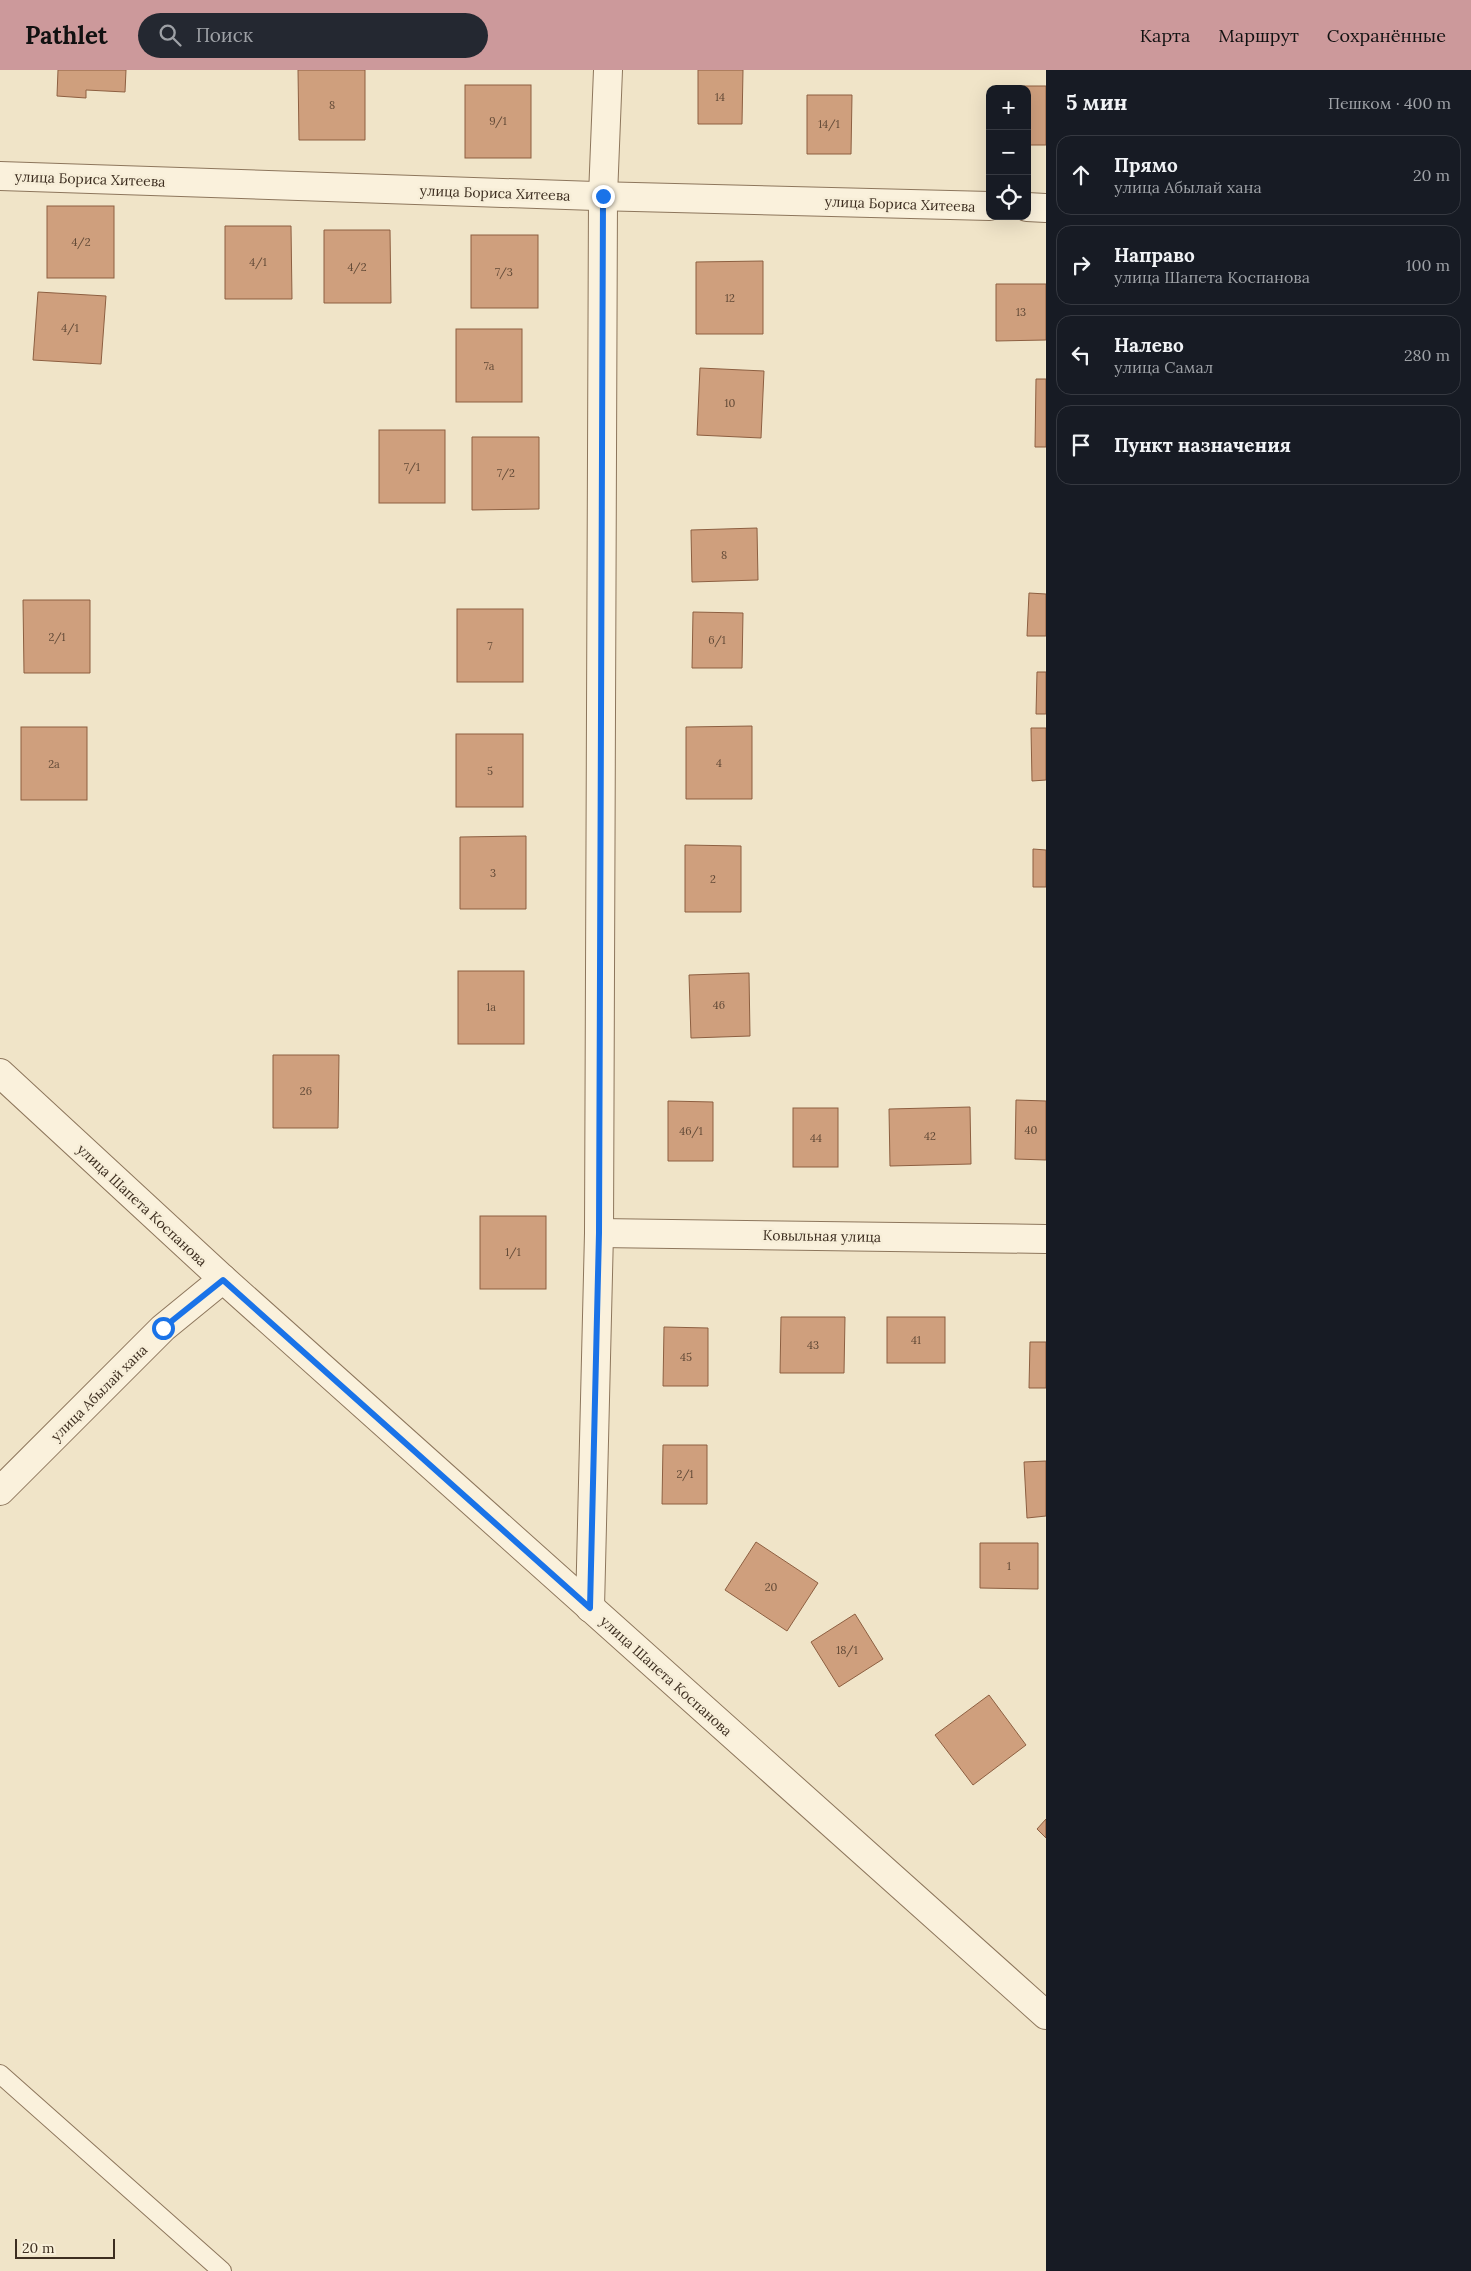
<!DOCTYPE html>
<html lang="ru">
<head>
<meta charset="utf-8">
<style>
  body { margin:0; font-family:Lora,serif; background:#242831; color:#f1f3f6 }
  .controls { position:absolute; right:15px; top:15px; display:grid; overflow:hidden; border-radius:10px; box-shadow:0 5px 20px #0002 }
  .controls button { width:45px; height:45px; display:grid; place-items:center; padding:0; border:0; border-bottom:1px solid #363941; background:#171b24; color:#f1f3f6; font:25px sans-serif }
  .scale { position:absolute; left:15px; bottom:12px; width:100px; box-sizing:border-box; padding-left:5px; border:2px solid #3d2e20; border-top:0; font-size:14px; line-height:18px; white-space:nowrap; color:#3d2e20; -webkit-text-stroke:4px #f7eed8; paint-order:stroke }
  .stop { position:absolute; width:15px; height:15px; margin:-11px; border:4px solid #1a73e8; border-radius:50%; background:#fff }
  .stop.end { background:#1a73e8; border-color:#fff; box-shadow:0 1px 5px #0008 }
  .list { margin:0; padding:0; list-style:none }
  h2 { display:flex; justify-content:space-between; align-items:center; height:65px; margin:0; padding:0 20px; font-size:21px }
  h2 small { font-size:16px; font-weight:400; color:#9ea1a6 }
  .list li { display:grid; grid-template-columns:32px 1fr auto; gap:15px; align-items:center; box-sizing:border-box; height:80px; margin:0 10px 10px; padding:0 10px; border:1px solid #363941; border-radius:15px }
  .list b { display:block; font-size:19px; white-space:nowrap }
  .list p { margin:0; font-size:16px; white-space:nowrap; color:#9ea1a6 }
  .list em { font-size:16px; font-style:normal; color:#9ea1a6 }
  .icon { flex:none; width:28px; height:28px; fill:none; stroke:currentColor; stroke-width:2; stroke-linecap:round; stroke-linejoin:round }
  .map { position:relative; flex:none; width:1046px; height:2201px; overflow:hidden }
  header { display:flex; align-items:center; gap:30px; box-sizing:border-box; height:70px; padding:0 25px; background:#cc999b; color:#111 }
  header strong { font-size:24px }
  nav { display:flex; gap:28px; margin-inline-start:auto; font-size:18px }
  .search { width:350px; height:45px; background:#242831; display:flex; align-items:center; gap:12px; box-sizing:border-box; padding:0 18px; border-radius:28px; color:#9ea1a6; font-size:19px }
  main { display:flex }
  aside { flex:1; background:#171b24 }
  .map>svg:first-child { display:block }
  .building { fill:#cf9f7d; stroke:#8d5f41 }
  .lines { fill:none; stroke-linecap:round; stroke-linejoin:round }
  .lane-casing { stroke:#8d765c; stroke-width:20 }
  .street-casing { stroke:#8d765c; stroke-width:30 }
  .lane { stroke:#faf1dc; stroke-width:18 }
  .street { stroke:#faf1dc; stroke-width:28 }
  .route { stroke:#1a73e8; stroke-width:6 }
  .labels { text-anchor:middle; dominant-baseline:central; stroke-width:5; stroke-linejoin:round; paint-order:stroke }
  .number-label { font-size:11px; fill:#624a37 }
  .street-label { font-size:14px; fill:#3d2e20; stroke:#f7eed8 }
</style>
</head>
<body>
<header>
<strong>Pathlet</strong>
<div class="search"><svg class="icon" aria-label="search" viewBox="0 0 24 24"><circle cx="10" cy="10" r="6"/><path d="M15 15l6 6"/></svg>Поиск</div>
<nav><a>Карта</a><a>Маршрут</a><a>Сохранённые</a></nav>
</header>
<main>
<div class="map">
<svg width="1046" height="2201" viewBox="0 0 1046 2201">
  <rect width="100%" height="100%" fill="#f0e4c8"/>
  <g class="building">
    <polygon points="58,0 126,0 125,22 86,20 86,28 57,26"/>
    <polygon points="298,0 365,0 365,70 299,70"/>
    <polygon points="698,0 743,0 742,54 698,54"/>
    <rect x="465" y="15" width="66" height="73"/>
    <polygon points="1004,16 1046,16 1046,75 1027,75 1027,19 1004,19"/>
    <polygon points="807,25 852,25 851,84 807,84"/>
    <rect x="47" y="136" width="67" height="72"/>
    <polygon points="225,156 291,156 292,229 225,229"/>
    <polygon points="324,160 390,160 391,233 324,233"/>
    <rect x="471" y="165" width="67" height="73"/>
    <polygon points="763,191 763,264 696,264 696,192"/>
    <polygon points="996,214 1046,214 1046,270 996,271"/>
    <polygon points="38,222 106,226 101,294 33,290"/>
    <rect x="456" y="259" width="66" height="73"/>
    <polygon points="700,298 764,301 761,368 697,365"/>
    <polygon points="1036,309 1046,309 1046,377 1035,377"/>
    <rect x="379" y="360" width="66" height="73"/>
    <polygon points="472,367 539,367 539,439 472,440"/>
    <polygon points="757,458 758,510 692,512 691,460"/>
    <polygon points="1029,523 1046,524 1046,566 1027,566"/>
    <polygon points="23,530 90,530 90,603 24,603"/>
    <rect x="457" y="539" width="66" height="73"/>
    <polygon points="693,542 743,543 742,598 692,598"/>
    <polygon points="1037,602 1046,602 1046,644 1036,644"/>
    <polygon points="752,656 752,729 686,729 686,657"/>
    <rect x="21" y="657" width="66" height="73"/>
    <polygon points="1031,658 1046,658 1046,710 1032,711"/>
    <rect x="456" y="664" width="67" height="73"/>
    <polygon points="526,766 526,839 460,839 460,767"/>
    <polygon points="685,775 741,776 741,842 685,842"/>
    <polygon points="1033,779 1046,780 1046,817 1033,817"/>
    <rect x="458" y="901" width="66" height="73"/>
    <polygon points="749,903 750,966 691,968 689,905"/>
    <polygon points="273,985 339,985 338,1058 273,1058"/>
    <polygon points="1016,1030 1046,1031 1046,1090 1015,1089"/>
    <polygon points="668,1031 713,1032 713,1091 668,1091"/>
    <polygon points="970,1037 971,1094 890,1096 889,1039"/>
    <rect x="793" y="1038" width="45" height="59"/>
    <rect x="480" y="1146" width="66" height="73"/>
    <polygon points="781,1247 845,1247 844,1303 780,1303"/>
    <rect x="887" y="1247" width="58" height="46"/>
    <polygon points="664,1257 708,1258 708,1316 663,1316"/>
    <polygon points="1030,1272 1046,1272 1046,1318 1029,1318"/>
    <polygon points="663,1375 707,1375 707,1434 662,1434"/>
    <polygon points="1046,1391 1046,1446 1027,1448 1024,1392"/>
    <polygon points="756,1472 818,1513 787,1561 725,1520"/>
    <polygon points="980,1473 1038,1473 1038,1519 980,1518"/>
    <polygon points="855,1544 883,1589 839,1617 811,1572"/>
    <polygon points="989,1625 1026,1675 973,1715 935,1665"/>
    <polygon points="1046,1749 1046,1768 1037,1759"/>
  </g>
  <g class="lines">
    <g class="lane-casing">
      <polyline id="lane" points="0,2004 222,2201"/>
    </g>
    <g class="street-casing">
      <g id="street">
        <polyline points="0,106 595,126 990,136"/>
        <polyline points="1027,137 1046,138"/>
        <polyline points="0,1003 223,1209 1046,1945"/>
        <polyline points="599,1163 1046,1169"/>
        <polyline points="0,1421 163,1258 223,1209"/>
        <polyline points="590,1538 599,1163 603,126 608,0"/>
      </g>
    </g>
    <use href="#lane" class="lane"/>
    <use href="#street" class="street"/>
  </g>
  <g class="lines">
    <polyline class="route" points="163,1258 223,1210 590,1538 599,1163 603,126"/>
  </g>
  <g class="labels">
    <g class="number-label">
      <text x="720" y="27">14</text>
      <text x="332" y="35">8</text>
      <text x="498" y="51">9/1</text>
      <text x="829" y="54">14/1</text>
      <text x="81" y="172">4/2</text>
      <text x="258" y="192">4/1</text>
      <text x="357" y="197">4/2</text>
      <text x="504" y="202">7/3</text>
      <text x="730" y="228">12</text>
      <text x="1021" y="242">13</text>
      <text x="70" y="258">4/1</text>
      <text x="489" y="296">7а</text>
      <text x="730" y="333">10</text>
      <text x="412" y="397">7/1</text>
      <text x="506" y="403">7/2</text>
      <text x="724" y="485">8</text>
      <text x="57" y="567">2/1</text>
      <text x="717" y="570">6/1</text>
      <text x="490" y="576">7</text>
      <text x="719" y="693">4</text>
      <text x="54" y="694">2а</text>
      <text x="490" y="701">5</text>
      <text x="493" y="803">3</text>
      <text x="713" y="809">2</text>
      <text x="719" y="935">46</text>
      <text x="491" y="937">1а</text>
      <text x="306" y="1021">26</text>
      <text x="1031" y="1060">40</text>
      <text x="691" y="1061">46/1</text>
      <text x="930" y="1066">42</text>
      <text x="816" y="1068">44</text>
      <text x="513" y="1182">1/1</text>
      <text x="916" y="1270">41</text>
      <text x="813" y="1275">43</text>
      <text x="686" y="1287">45</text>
      <text x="685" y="1404">2/1</text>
      <text x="1009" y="1496">1</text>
      <text x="771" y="1517">20</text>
      <text x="847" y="1580">18/1</text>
    </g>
    <g class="street-label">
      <text transform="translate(90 109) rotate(2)">улица Бориса Хитеева</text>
      <text transform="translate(495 123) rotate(2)">улица Бориса Хитеева</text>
      <text transform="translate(900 134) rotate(2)">улица Бориса Хитеева</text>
      <text transform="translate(142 1135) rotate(43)">улица Шапета Коспанова</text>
      <text transform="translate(822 1166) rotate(1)">Ковыльная улица</text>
      <text transform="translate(99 1323) rotate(-45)">улица Абылай хана</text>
      <text transform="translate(666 1606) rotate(42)">улица Шапета Коспанова</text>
    </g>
  </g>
</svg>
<div class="controls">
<button>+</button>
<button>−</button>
<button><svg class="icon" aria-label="locate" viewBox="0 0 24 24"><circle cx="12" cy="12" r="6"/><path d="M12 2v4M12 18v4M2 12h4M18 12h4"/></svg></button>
</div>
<div class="scale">20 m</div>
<div class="stop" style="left:163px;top:1258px"></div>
<div class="stop end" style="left:603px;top:126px"></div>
</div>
<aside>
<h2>5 мин<small>Пешком · 400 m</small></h2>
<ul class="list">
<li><svg class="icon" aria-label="ahead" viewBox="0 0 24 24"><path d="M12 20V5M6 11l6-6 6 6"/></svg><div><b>Прямо</b><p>улица Абылай хана</p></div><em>20 m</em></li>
<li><svg class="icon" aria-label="right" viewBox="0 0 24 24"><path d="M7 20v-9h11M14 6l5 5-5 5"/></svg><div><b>Направо</b><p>улица Шапета Коспанова</p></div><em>100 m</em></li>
<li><svg class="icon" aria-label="left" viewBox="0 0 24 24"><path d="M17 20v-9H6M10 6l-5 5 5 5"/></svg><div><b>Налево</b><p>улица Самал</p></div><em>280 m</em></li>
<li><svg class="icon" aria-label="arrive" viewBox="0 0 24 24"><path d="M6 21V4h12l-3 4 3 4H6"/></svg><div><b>Пункт назначения</b></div></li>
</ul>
</aside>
</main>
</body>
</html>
